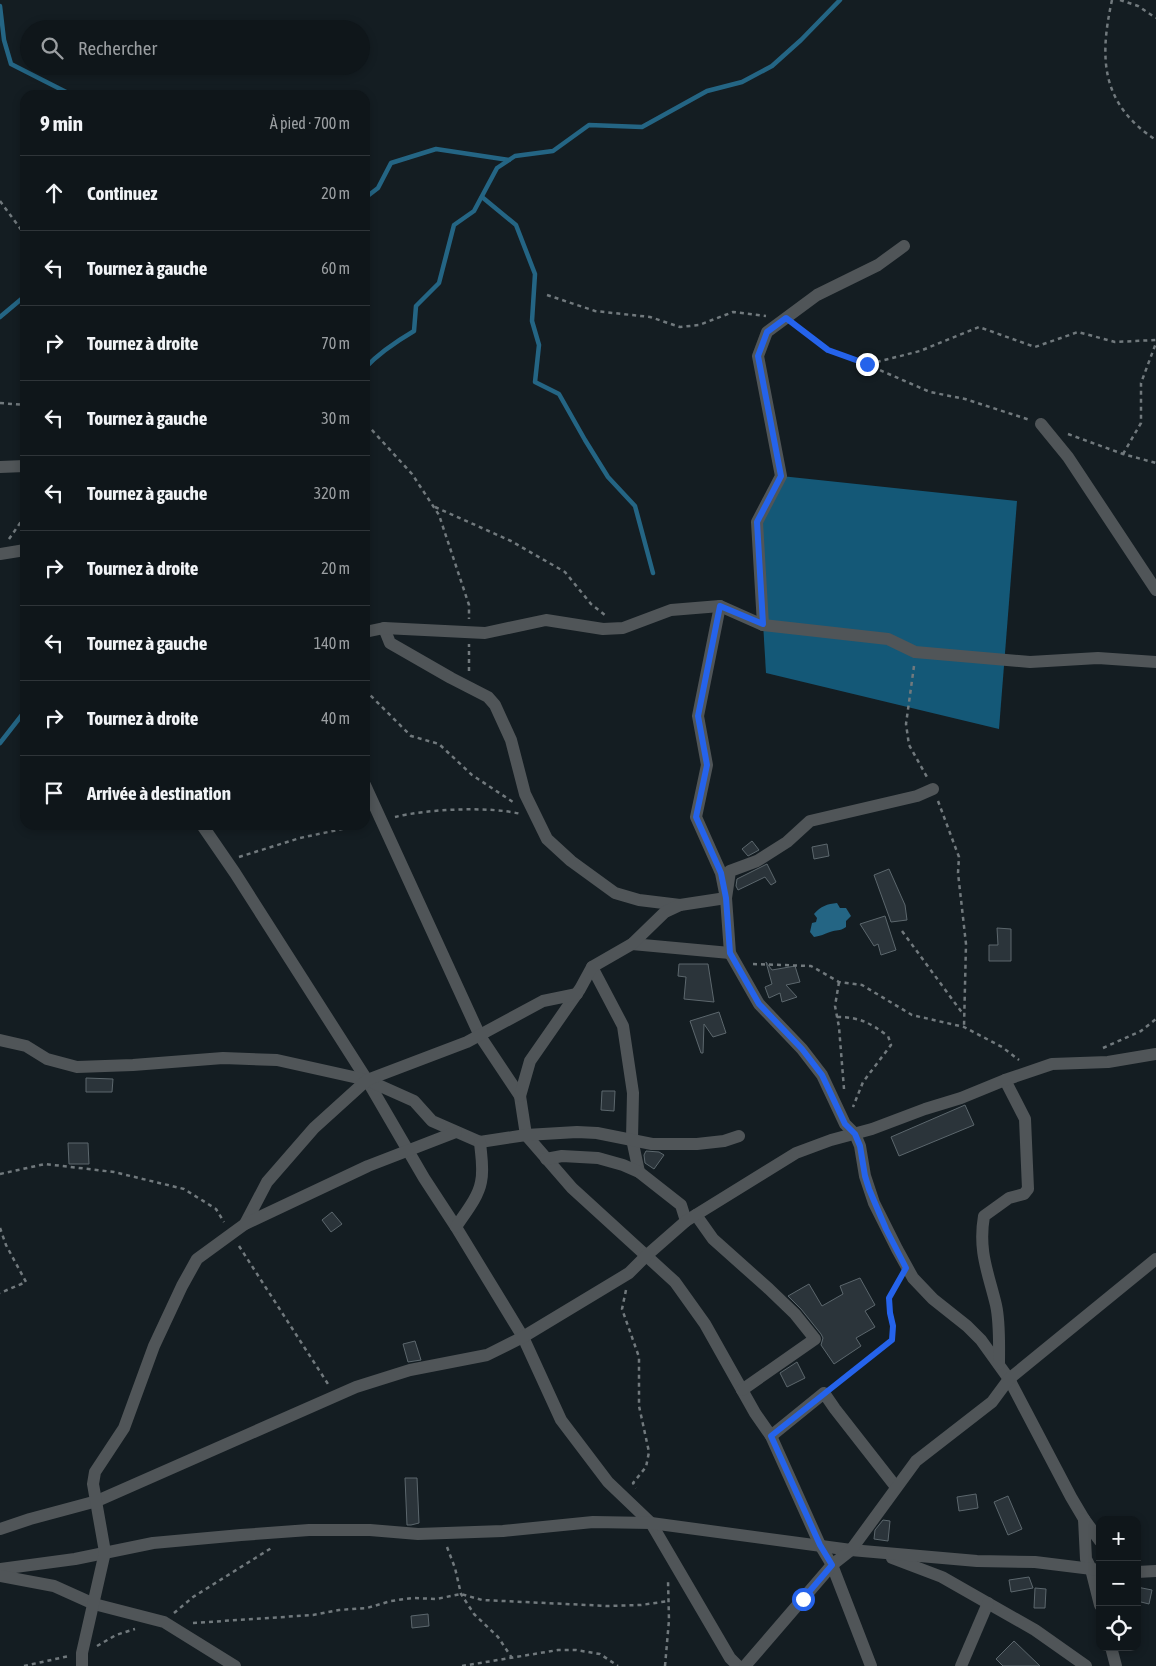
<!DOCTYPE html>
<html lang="fr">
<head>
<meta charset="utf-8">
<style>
  body { margin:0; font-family:"Asap Condensed",sans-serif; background:#1d2327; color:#f1f3f6 }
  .controls { position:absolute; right:15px; bottom:15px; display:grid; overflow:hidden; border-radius:10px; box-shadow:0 2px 8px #0003 }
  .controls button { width:45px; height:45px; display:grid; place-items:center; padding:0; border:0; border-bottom:1px solid #2f3539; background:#0f161a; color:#f1f3f6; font:25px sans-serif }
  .stop { position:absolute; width:15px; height:15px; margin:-11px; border:4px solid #2563eb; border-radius:50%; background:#fff }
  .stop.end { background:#2563eb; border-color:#fff; box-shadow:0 1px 5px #0008 }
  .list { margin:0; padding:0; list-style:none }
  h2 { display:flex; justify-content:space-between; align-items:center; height:65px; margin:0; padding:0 20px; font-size:21px }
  h2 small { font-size:16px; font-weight:400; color:#9b9fa2 }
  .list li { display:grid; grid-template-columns:32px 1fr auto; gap:15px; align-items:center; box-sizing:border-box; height:75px; padding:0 20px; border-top:1px solid #2f3539 }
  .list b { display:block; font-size:19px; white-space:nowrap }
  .list em { font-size:16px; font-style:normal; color:#9b9fa2 }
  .icon { flex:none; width:28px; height:28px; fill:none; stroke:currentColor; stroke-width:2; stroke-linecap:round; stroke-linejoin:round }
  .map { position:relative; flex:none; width:1156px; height:1666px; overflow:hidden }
  .search { position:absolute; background:#0f161a; box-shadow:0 2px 8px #0003; left:20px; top:20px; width:350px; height:55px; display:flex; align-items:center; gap:12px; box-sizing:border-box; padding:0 18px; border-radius:28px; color:#9b9fa2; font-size:19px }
  .panel { position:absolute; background:#0f161a; box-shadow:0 2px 8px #0003; left:20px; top:90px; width:350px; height:740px; border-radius:15px }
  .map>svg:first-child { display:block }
  .forest { fill:#145877 }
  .water { fill:#246584 }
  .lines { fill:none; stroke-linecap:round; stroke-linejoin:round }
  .stream { stroke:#246584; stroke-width:4.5 }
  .building { fill:#2b343a; stroke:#5c676d }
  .path { stroke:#71797d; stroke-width:2.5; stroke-dasharray:4 4; stroke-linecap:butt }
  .minor { stroke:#505558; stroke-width:12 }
  .route { stroke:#2563eb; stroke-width:6 }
</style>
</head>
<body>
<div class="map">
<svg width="1156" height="1666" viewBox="0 0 1156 1666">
  <rect width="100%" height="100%" fill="#141d22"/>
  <polygon class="forest" points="781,476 1017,501 999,729 766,673 757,522"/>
  <path class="water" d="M 837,903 L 840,908 L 846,908 L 851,916 L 846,921 L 846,927 C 839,932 837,929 830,932 C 824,934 821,936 814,937 L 810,932 L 812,923 L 816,922 L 817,918 L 814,914 C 821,906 827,904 837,903 Z"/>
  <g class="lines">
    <g class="stream">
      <polyline points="0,6 4,40 11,64 72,95"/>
      <polyline points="482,197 516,225 535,274 532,321 539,345 535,382 559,394 585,440 608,477 635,506 653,573"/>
      <polyline points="365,198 378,188 391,163 436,149 509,160"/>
      <polyline points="0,317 25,296"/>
      <path d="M 365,368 C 379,353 397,341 414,331 L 416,306 L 439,283 L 454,225 L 474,211 L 497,168 L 515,156 L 553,151 L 589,125 L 642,127 L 707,91 L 742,82 L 772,66 L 801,40 L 840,0"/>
      <polyline points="0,743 25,711"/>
    </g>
  </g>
  <g class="building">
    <polygon points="752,841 759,850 748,856 742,849"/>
    <polygon points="827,844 829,856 814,859 812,847"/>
    <polygon points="767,864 776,882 771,885 765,877 738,890 736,886 737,879"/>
    <polygon points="889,869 905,905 907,920 891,922 874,875"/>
    <polygon points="885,916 896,950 881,955 878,944 874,946 860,924"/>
    <polygon points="997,928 1011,929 1011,961 989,961 989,945 998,945"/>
    <polygon points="766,962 772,970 795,966 800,982 786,985 797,997 782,1002 780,993 769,998 765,987 772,984"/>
    <polygon points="679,964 708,964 714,1002 684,999 686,977 678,976"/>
    <polygon points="719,1012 726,1033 713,1037 704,1024 703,1053 701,1053 690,1021"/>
    <polygon points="86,1078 113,1079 112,1092 86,1092"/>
    <polygon points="602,1091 615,1091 614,1111 601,1110"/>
    <polygon points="965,1105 974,1125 899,1156 891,1137"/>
    <polygon points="68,1143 88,1143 89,1164 69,1164"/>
    <polygon points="646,1151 659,1152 664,1155 654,1169 645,1163 644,1155"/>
    <polygon points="332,1212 342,1224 331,1232 322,1220"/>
    <polygon points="860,1278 875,1305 865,1311 875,1327 856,1338 861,1346 834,1364 821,1345 823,1338 821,1334 801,1309 788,1296 809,1284 822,1306 843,1294 840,1286"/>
    <polygon points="415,1341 421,1360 408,1362 403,1344"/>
    <polygon points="797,1362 805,1378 787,1387 780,1373"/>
    <polygon points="405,1478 417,1478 419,1523 411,1525 407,1525"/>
    <polygon points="976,1494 978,1508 959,1511 957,1497"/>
    <polygon points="1008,1496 1022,1529 1008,1535 994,1502"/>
    <polygon points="883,1520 890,1521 888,1541 874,1539 875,1530"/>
    <polygon points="1029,1577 1033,1588 1011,1592 1009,1580"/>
    <polygon points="1137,1587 1152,1590 1149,1604 1137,1601"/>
    <polygon points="1035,1588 1046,1589 1045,1608 1034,1608"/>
    <polygon points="428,1614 429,1626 412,1628 411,1616"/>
    <polygon points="1014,1641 1040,1666 1003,1666 996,1659"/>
  </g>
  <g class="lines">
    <g class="path">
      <path d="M 1112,0 C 1099,59 1101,104 1156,140"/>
      <polyline points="1120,0 1138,6 1156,18"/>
      <polyline points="0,201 25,235"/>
      <polyline points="547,295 595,311 650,317 680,327 699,325 733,312 766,316"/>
      <polyline points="796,326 827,350 859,361 930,392 965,399 1030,420"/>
      <polyline points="869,364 920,351 979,327 1035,347 1078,332 1115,342 1156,340"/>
      <polyline points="0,403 25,405"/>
      <polyline points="365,426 371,429 412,474 439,515 469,605 469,619"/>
      <polyline points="1068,434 1123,454 1156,463"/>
      <polyline points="1123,454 1141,423 1141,383 1156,343"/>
      <polyline points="435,507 511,541 565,572 591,604 605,615"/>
      <polyline points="9,539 25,516"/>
      <polyline points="914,666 906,724 909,745 927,777"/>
      <polyline points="469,671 469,644"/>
      <polyline points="365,690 411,736 439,744 472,775 513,802"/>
      <polyline points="938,801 959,857 958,873 966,944 964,1027"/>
      <path d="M 395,817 C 427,809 489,806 521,814"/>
      <polyline points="239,857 300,838 361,825"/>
      <polyline points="902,931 963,1014"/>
      <polyline points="753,964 811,966 839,982 862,985 912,1015 964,1027 1002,1047 1019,1060"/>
      <polyline points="839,982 835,1006 839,1027 844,1089"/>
      <path d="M 837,1017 C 860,1017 870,1023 888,1036 L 891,1045 L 863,1082 L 853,1107"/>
      <polyline points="1103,1048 1141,1031 1156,1019"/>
      <polyline points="0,1174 45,1164 114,1172 184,1189 216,1209 224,1222"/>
      <polyline points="0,1228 6,1245 26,1282 0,1293"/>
      <polyline points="239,1246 328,1384"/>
      <polyline points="626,1290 622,1309 639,1357 639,1406 649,1452 646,1467 633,1483 636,1488"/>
      <polyline points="834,1385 892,1340 893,1326 890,1313 889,1298 899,1280"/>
      <polyline points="447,1547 455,1568 461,1594 474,1614 498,1637 512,1658"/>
      <polyline points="174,1613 193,1597 273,1547"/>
      <polyline points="193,1623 313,1615 339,1610 367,1608 391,1601 412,1598 436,1599 461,1594 482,1600 608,1606 641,1605 669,1601"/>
      <polyline points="97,1646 116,1635 135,1629"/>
      <polyline points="24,1666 69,1656"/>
      <polyline points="462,1666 558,1650 576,1650 600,1654 618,1666"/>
      <polyline points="665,1666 669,1620 668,1580"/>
    </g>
    <g class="minor">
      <polyline points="1041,424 1068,457 1156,590"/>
      <polyline points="0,467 25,466"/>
      <polyline points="0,554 25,550"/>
      <polyline points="720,606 698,716 707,765 696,817 721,873 726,898 730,953 759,1004 802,1049 822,1075 845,1124 855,1134 860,1146 865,1176 874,1203 897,1249 913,1278 933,1299 967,1326 981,1340 1009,1379 1071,1497 1084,1519 1100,1541"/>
      <polyline points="763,625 757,522 781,476 758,356 767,332 817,295 878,265 904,246"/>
      <polyline points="384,628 390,643 451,678 488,697 495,705 511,740 525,794 547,839 571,861 615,893 639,900 680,905"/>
      <polyline points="365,632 384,628 485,633 546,620 603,629 623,628 671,610 720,606 763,625 888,639 915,652 1030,662 1098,658 1156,662"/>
      <polyline points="365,785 480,1036 520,1096 526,1135 572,1188 675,1282 705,1324 755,1413 771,1436 820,1545 832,1565 871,1666"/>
      <polyline points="202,825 235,873 367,1080 424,1178 456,1227 523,1337 561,1420 608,1482 651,1523 730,1658 738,1666"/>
      <polyline points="632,944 730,953"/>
      <polyline points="592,967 623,1026 633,1093 632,1139 639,1172"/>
      <polyline points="0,1040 26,1046 47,1059 77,1067 133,1065 223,1058 277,1060 367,1080 414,1101 432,1121 480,1142 526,1135 577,1132 597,1133 652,1144 697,1144 724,1141 739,1136"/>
      <polyline points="520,1096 530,1061 580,989 592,967 632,944 665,912 680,905 726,898 730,871 757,861 787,842 810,821 917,796 933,789"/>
      <polyline points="546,1159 562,1156 598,1158 623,1165 639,1172 681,1205 686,1221"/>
      <polyline points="696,1215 713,1239 769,1289 795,1314 815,1339 742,1390"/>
      <polyline points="245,1224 267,1182 314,1128 367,1080 467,1042 543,1001 577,994"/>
      <path d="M 456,1227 C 465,1213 478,1198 481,1182 C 484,1169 481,1155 480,1142"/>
      <path d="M 999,1364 C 999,1344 1000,1323 996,1305 C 988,1272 978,1251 984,1216 L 1009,1198 L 1024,1194 L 1028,1189 L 1025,1119 L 1005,1080"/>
      <polyline points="771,1436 824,1393 835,1409 896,1487"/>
      <polyline points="1084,1519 1086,1559 1091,1569 1100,1605"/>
      <polyline points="0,1529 30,1519 97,1501 356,1387 410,1370 487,1355 523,1337 629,1273 646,1256 686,1221 796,1153 831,1140 872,1129 925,1109 961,1098 1005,1080 1052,1064 1108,1062 1156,1054"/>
      <polyline points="892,1558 942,1577 1035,1630 1086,1666"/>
      <polyline points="0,1569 75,1559 153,1543 241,1535 309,1530 370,1530 418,1534 503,1531 593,1522 651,1523 851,1550 977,1561 1035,1562 1100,1570"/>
      <polyline points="1137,1572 1156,1571"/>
      <polyline points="0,1576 54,1586 94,1604 164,1622 235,1666"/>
      <polyline points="1111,1647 1116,1666"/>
      <polyline points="82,1666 82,1653 105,1552 93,1484 95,1472 124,1428 154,1346 182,1286 197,1259 245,1224 368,1166 456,1132"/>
      <polyline points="745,1666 832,1565 851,1550 916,1461 992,1402 1009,1379 1156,1259"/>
      <polyline points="961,1666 988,1603"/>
    </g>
  </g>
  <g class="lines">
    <polyline class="route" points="803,1599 832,1565 820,1545 771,1436 892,1340 893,1326 890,1313 889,1298 906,1268 886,1229 869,1189 865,1176 860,1146 855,1134 845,1124 822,1075 802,1049 759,1004 730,953 726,898 721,873 696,817 707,765 698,716 720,606 763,624 757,522 781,476 758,356 767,332 786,318 828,350 867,364"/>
  </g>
</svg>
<div class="controls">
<button>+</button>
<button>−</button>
<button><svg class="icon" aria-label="locate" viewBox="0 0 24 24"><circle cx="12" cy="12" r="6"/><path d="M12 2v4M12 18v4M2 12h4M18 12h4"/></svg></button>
</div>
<div class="stop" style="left:803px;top:1599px"></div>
<div class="stop end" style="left:867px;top:364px"></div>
<div class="search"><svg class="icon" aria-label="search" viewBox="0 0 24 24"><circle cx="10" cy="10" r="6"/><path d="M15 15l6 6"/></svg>Rechercher</div>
<section class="panel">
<h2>9 min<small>À pied · 700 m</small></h2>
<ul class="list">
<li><svg class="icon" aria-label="ahead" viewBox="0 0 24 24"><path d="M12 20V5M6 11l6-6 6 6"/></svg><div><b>Continuez</b></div><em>20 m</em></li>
<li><svg class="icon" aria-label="left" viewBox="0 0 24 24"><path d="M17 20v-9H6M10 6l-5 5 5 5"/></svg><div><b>Tournez à gauche</b></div><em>60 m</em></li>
<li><svg class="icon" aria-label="right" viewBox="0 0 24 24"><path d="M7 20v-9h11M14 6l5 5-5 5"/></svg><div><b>Tournez à droite</b></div><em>70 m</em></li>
<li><svg class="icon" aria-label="left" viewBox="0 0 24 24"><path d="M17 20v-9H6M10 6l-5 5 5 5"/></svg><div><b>Tournez à gauche</b></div><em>30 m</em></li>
<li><svg class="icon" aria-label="left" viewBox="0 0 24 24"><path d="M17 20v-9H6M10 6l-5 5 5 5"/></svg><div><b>Tournez à gauche</b></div><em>320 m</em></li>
<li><svg class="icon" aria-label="right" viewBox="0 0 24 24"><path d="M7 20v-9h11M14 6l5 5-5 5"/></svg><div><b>Tournez à droite</b></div><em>20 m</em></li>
<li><svg class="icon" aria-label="left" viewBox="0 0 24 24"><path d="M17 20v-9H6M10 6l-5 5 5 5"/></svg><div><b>Tournez à gauche</b></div><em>140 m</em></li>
<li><svg class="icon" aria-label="right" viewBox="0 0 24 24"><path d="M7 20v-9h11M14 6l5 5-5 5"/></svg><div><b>Tournez à droite</b></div><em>40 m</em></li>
<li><svg class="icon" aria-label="arrive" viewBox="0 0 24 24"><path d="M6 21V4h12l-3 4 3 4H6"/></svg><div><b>Arrivée à destination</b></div></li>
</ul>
</section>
</div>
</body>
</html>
